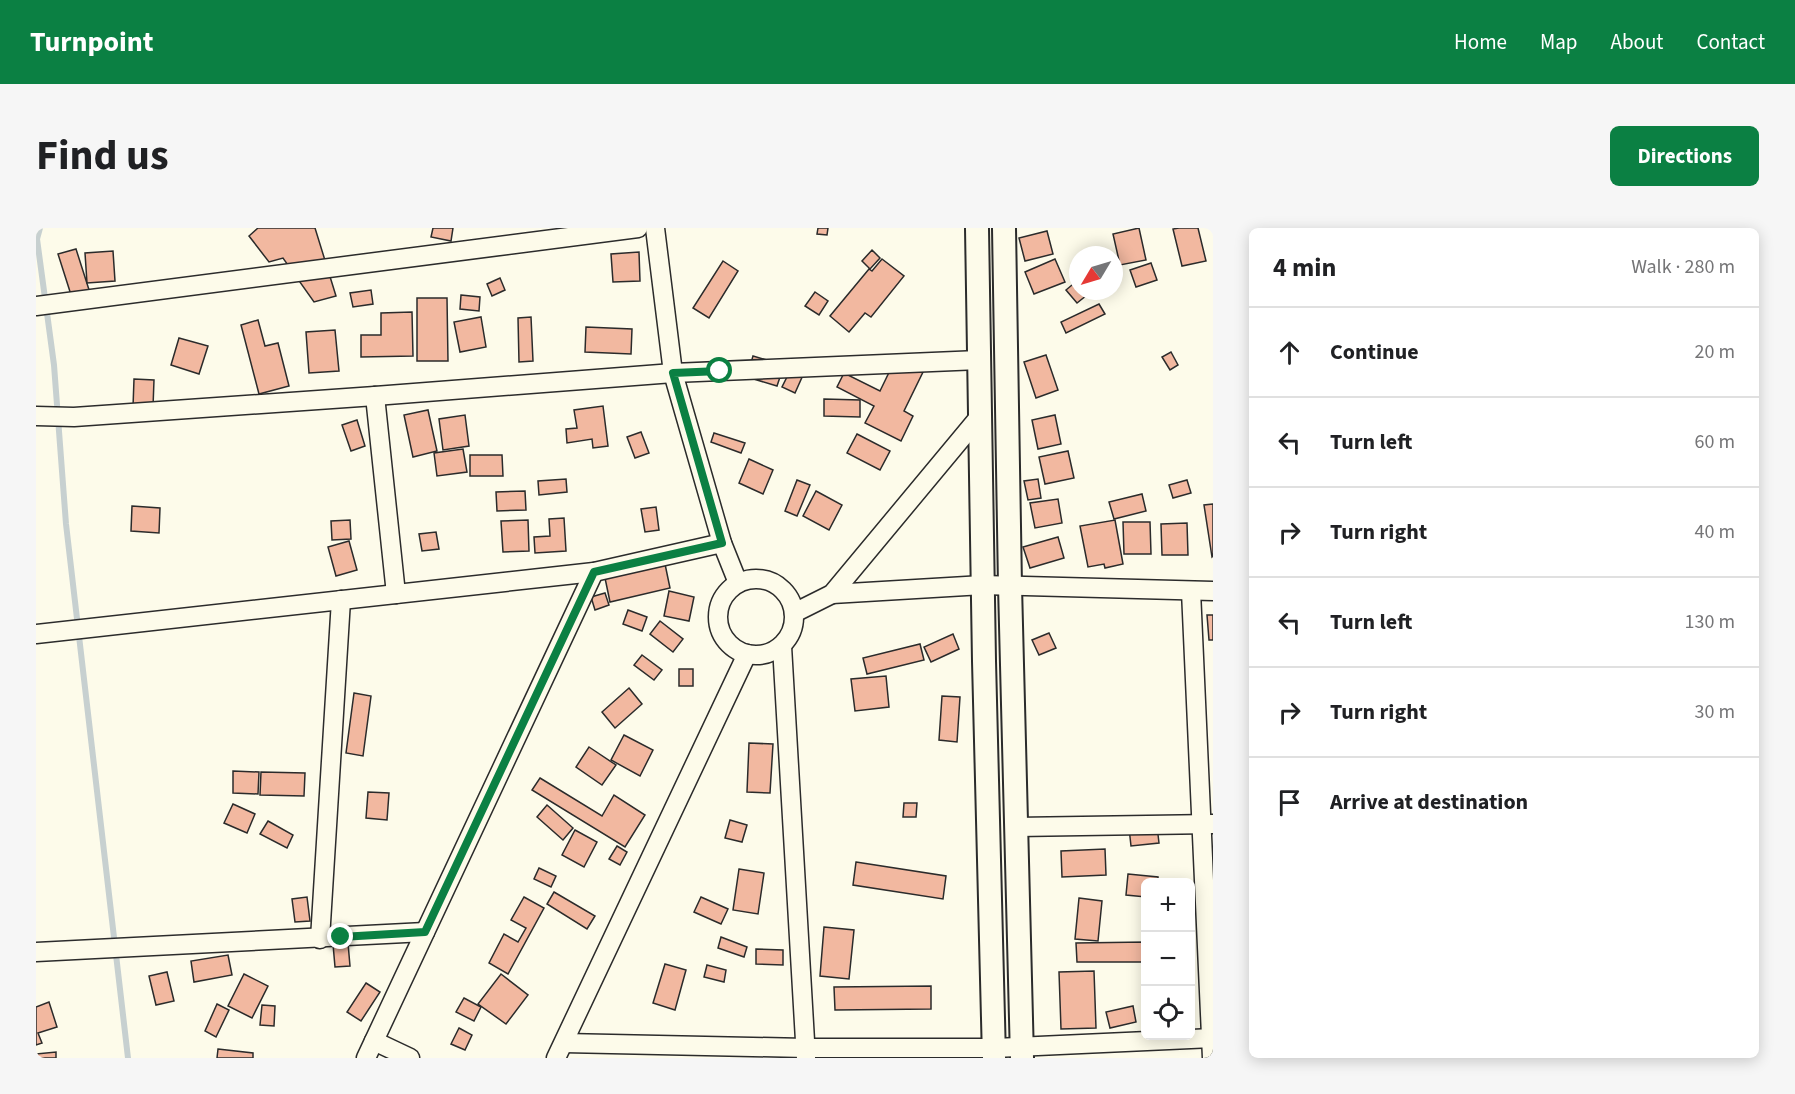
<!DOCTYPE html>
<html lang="en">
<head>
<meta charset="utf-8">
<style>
  body { margin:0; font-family:"Source Sans 3",sans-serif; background:#f6f6f6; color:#202124 }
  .controls { position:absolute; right:18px; bottom:18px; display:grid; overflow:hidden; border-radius:9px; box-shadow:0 3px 15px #0003 }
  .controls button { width:54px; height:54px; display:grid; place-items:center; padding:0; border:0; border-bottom:2px solid #e0e0e0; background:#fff; color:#202124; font:30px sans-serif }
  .compass { position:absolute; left:1033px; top:18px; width:54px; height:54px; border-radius:50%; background:#fff; box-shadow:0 3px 15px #0003; rotate:232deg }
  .stop { position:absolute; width:18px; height:18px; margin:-14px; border:4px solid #0b8043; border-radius:50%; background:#fff }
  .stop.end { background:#0b8043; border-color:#fff; box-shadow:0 2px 6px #0008 }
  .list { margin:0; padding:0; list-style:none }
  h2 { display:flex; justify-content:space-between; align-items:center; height:78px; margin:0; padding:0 24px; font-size:26px }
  h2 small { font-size:20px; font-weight:400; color:#757577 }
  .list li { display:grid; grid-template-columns:39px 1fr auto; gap:18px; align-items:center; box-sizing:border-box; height:90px; padding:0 24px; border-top:2px solid #e0e0e0 }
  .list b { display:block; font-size:22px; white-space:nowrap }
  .list em { font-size:20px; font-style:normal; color:#757577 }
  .icon { flex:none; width:33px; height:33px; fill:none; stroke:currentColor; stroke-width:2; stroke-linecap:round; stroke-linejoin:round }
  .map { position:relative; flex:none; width:1177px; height:830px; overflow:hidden; border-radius:9px }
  header { display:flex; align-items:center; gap:36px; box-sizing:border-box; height:84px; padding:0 30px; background:#0b8043; color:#fff }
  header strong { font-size:28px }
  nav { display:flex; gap:33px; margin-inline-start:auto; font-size:21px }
  .intro { display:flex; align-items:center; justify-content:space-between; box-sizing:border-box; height:144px; padding:0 36px }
  h1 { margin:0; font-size:42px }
  .button { padding:15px 27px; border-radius:9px; background:#0b8043; color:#fff; font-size:21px; font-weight:700 }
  main { display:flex; gap:36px; padding:0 36px }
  aside { flex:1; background:#fff; border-radius:9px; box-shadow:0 3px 15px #0003 }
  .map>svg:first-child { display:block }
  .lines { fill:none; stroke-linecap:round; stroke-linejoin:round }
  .stream { stroke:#c7d0d0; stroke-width:6 }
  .building { fill:#f2b8a0; stroke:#2b2b2b; stroke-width:1.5 }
  .minor-casing { stroke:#2b2b2b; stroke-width:21 }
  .tertiary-casing { stroke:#2b2b2b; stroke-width:26 }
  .minor { stroke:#fdfbea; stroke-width:18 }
  .tertiary { stroke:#fdfbea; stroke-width:22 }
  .route { stroke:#0b8043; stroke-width:8 }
</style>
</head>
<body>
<header>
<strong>Turnpoint</strong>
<nav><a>Home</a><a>Map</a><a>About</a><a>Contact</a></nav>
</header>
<div class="intro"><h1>Find us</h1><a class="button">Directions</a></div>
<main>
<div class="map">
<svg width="1177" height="830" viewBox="0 0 1177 830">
  <rect width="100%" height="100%" fill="#fdfbea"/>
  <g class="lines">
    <polyline class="stream" points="4,0 1,11 18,137 30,296 92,830"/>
  </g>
  <g class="building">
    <polygon points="222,0 279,0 300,68 278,74 247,30 233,34 213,8"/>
    <polygon points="397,0 417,0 415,13 395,9"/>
    <polygon points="782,0 792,0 791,7 781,6"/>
    <polygon points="1103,0 1110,32 1084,37 1077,6"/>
    <polygon points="1143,0 1162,0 1170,33 1146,38 1137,1"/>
    <polygon points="1011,3 1017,26 989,33 983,10"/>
    <polygon points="40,21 55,68 37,73 22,26"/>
    <polygon points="836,22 844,30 834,41 826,33"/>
    <polygon points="77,23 79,53 51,55 49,25"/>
    <polygon points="603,24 604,53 577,54 575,26"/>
    <polygon points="846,31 868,48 835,89 829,85 813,104 794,88 833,41 836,43"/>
    <polygon points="1019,31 1029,54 998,66 989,44"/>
    <polygon points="687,33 702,43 673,90 657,80"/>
    <polygon points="1115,35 1121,52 1100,59 1094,42"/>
    <polygon points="464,50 469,62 456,68 451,56"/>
    <polygon points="1042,52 1042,63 1056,63 1041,75 1030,62"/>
    <polygon points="335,62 337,76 317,79 314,65"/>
    <polygon points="779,64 792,73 783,87 769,78"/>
    <polygon points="425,67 444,69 443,83 424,81"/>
    <polygon points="381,70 411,70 412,133 381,133"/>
    <polygon points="1063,76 1069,86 1030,105 1025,94"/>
    <polygon points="376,84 377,128 325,129 325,107 345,107 345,85"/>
    <polygon points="445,89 450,119 424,124 418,94"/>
    <polygon points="495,89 497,133 483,134 482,90"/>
    <polygon points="222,92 229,118 242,115 253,158 223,166 205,97"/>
    <polygon points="550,99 596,101 595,126 549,124"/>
    <polygon points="299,102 303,143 273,145 270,104"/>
    <polygon points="143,110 172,118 163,146 135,137"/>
    <polygon points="1135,124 1142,137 1134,142 1126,129"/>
    <polygon points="1010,127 1022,162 1000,170 988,134"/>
    <polygon points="717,128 748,137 741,158 711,149"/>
    <polygon points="860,130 887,144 868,183 877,188 865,213 829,195 838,178 801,159 808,145 844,163"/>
    <polygon points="755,141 767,147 759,165 746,159"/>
    <polygon points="98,151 118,152 117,179 97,179"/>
    <polygon points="788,171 824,172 824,189 788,188"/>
    <polygon points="567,178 572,218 557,220 556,211 531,215 530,201 541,200 538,182"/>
    <polygon points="392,182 401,223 377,229 368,187"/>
    <polygon points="429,187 433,218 407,222 403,191"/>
    <polygon points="1019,187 1025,216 1002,221 996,192"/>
    <polygon points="321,192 329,218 315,223 306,197"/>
    <polygon points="605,204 613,225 599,230 591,209"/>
    <polygon points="678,205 709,215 705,225 675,214"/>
    <polygon points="821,206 854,223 844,242 811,225"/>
    <polygon points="427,221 431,244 401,248 398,225"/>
    <polygon points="1032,223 1038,250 1009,256 1003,229"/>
    <polygon points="434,227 466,227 467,248 434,248"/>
    <polygon points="713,231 737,242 727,266 703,255"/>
    <polygon points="530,251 531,264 503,267 502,253"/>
    <polygon points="1002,251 1005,270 992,272 988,253"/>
    <polygon points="761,252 774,257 761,288 749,283"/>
    <polygon points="1151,252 1155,265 1137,270 1133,257"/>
    <polygon points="489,263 490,282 461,283 460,264"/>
    <polygon points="780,263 806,277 793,302 767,288"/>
    <polygon points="1106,266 1110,283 1078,291 1073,274"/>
    <polygon points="1022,271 1026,295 999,300 994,275"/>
    <polygon points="1177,276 1177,328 1176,329 1168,277"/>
    <polygon points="96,278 124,280 123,305 95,303"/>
    <polygon points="620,279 623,302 609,304 605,281"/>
    <polygon points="528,290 530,323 499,325 498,309 514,308 513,291"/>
    <polygon points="314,292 315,311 296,312 295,293"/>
    <polygon points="492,292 493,323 467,324 465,293"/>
    <polygon points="1079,292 1087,336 1069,340 1068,336 1052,339 1044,298"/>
    <polygon points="1087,294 1114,294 1115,326 1088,326"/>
    <polygon points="1151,295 1152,327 1126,327 1125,296"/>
    <polygon points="400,304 403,321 386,323 383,306"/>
    <polygon points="1022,309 1028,330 994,340 987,319"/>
    <polygon points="313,313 321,342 300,348 292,319"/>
    <polygon points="629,336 634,360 574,374 569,350"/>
    <polygon points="633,363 658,369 653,393 628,388"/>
    <polygon points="569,365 573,377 559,382 555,369"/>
    <polygon points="592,382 611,389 606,403 587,396"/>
    <polygon points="1171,387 1177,387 1177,412 1173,412"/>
    <polygon points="624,393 647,411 637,424 614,406"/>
    <polygon points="1013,405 1020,420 1003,427 996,412"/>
    <polygon points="917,406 923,421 895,434 888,419"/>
    <polygon points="884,416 888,432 831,446 827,430"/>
    <polygon points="606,427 626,442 618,452 598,437"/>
    <rect x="643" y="441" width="14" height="17"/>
    <polygon points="850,448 853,479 819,483 815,451"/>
    <polygon points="593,460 606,476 579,500 566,484"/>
    <polygon points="318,465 335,468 327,528 310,525"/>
    <polygon points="906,468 924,469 921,514 903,512"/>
    <polygon points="588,507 617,522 604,548 575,532"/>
    <polygon points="713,515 737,516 734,565 711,564"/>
    <polygon points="553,519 580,537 566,557 540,539"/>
    <polygon points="197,543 223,544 222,566 197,565"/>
    <polygon points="225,544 269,545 268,568 224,567"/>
    <polygon points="504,550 566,588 578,567 609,587 589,619 496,562"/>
    <polygon points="332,564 353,565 351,592 330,590"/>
    <polygon points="868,575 881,575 880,589 867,589"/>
    <polygon points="197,576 219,586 211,605 188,595"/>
    <polygon points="511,577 537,600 527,612 501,589"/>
    <polygon points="694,592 711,597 706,614 689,610"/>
    <polygon points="232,593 257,607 251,620 224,606"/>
    <polygon points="1121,598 1123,615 1095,618 1093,600"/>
    <polygon points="539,602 561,614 548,639 526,627"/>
    <polygon points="581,618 591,624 584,637 573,631"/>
    <polygon points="1069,621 1070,647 1026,649 1025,623"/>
    <polygon points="820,634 910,648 907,671 817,657"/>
    <polygon points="503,640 520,648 515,659 498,651"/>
    <polygon points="703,641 728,645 722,686 697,682"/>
    <polygon points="1092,646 1122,649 1122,654 1110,654 1110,669 1090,667"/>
    <polygon points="518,664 559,688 551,701 511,676"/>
    <polygon points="271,669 274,693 259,694 256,671"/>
    <polygon points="488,669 508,680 472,746 453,735 468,706 482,714 490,700 475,692"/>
    <polygon points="665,669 692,681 685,696 658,684"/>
    <polygon points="1043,670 1066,673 1062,713 1039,711"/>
    <polygon points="788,699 818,702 813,751 784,748"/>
    <polygon points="685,709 711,719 708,729 682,720"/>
    <polygon points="1110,714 1110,734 1041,734 1040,715"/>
    <polygon points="312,715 314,738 299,739 297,716"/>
    <polygon points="720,721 747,722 747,737 720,736"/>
    <polygon points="192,727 196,747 158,754 155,733"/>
    <polygon points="629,736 650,742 639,782 617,775"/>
    <polygon points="671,737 690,742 688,754 668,749"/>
    <polygon points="1058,743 1060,800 1025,801 1023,744"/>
    <polygon points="131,744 138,773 120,777 113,748"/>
    <polygon points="208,746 232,758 216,790 192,778"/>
    <polygon points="465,746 492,767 470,796 442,776"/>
    <polygon points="330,755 344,764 325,793 311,784"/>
    <polygon points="895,758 895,781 799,782 798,759"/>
    <polygon points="428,770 445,779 438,793 420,784"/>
    <polygon points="13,774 21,799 2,805 6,815 0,817 0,779"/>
    <polygon points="181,776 193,782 180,809 169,803"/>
    <polygon points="226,777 239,778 238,798 224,797"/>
    <polygon points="1097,778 1100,794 1074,800 1070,784"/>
    <polygon points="423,800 436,807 429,822 415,816"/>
    <polygon points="182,821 217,825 217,830 181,830"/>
    <polygon points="20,824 20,830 0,830 0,826"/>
  </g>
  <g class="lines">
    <g class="minor-casing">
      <g id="minor">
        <polyline points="619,0 637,145 686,315 702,355"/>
        <polyline points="0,78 602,0"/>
        <polyline points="339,168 360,366"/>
        <polyline points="0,188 38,189 339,168 637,145 943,132"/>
        <circle cx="720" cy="389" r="38"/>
        <polyline points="1155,363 1176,830"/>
        <polyline points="796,366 947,357 1177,363"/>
        <polyline points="758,385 796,366 944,188"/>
        <polyline points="0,406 558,344 686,315"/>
        <polyline points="746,418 770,830"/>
        <polyline points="980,599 1177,596"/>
        <polyline points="284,711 305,372"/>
        <polyline points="0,724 389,704"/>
        <polyline points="338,813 374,830"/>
        <polyline points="528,815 770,820 958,820 1177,810"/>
        <polyline points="330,830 558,344"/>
        <polyline points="520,830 711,426"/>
      </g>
    </g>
    <g class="tertiary-casing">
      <g id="tertiary">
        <polyline points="941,0 948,433 958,830"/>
        <polyline points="968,0 974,358 986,830"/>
      </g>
    </g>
    <use href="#minor" class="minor"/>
    <use href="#tertiary" class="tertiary"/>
  </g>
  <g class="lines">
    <polyline class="route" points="305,709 389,704 558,344 686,315 637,145 684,143"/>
  </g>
</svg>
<div class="controls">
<button>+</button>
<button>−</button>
<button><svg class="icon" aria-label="locate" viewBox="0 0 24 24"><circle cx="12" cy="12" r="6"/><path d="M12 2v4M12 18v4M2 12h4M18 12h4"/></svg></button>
</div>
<svg class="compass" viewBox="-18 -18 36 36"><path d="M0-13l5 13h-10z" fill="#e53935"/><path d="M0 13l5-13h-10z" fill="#757577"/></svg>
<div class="stop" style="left:684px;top:143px"></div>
<div class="stop end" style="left:305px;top:709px"></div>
</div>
<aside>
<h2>4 min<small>Walk · 280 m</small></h2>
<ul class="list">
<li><svg class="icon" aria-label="ahead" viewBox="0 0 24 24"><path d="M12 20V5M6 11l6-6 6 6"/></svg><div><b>Continue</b></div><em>20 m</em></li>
<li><svg class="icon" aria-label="left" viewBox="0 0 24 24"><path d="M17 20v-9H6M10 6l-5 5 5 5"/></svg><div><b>Turn left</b></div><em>60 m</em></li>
<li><svg class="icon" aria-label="right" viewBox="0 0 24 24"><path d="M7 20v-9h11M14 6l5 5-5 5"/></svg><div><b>Turn right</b></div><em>40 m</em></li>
<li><svg class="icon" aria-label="left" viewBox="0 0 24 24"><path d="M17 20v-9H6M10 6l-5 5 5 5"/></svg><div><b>Turn left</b></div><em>130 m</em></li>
<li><svg class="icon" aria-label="right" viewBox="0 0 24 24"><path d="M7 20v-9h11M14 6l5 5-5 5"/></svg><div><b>Turn right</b></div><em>30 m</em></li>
<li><svg class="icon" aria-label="arrive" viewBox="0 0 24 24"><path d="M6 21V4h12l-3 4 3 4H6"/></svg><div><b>Arrive at destination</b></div></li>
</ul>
</aside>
</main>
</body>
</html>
